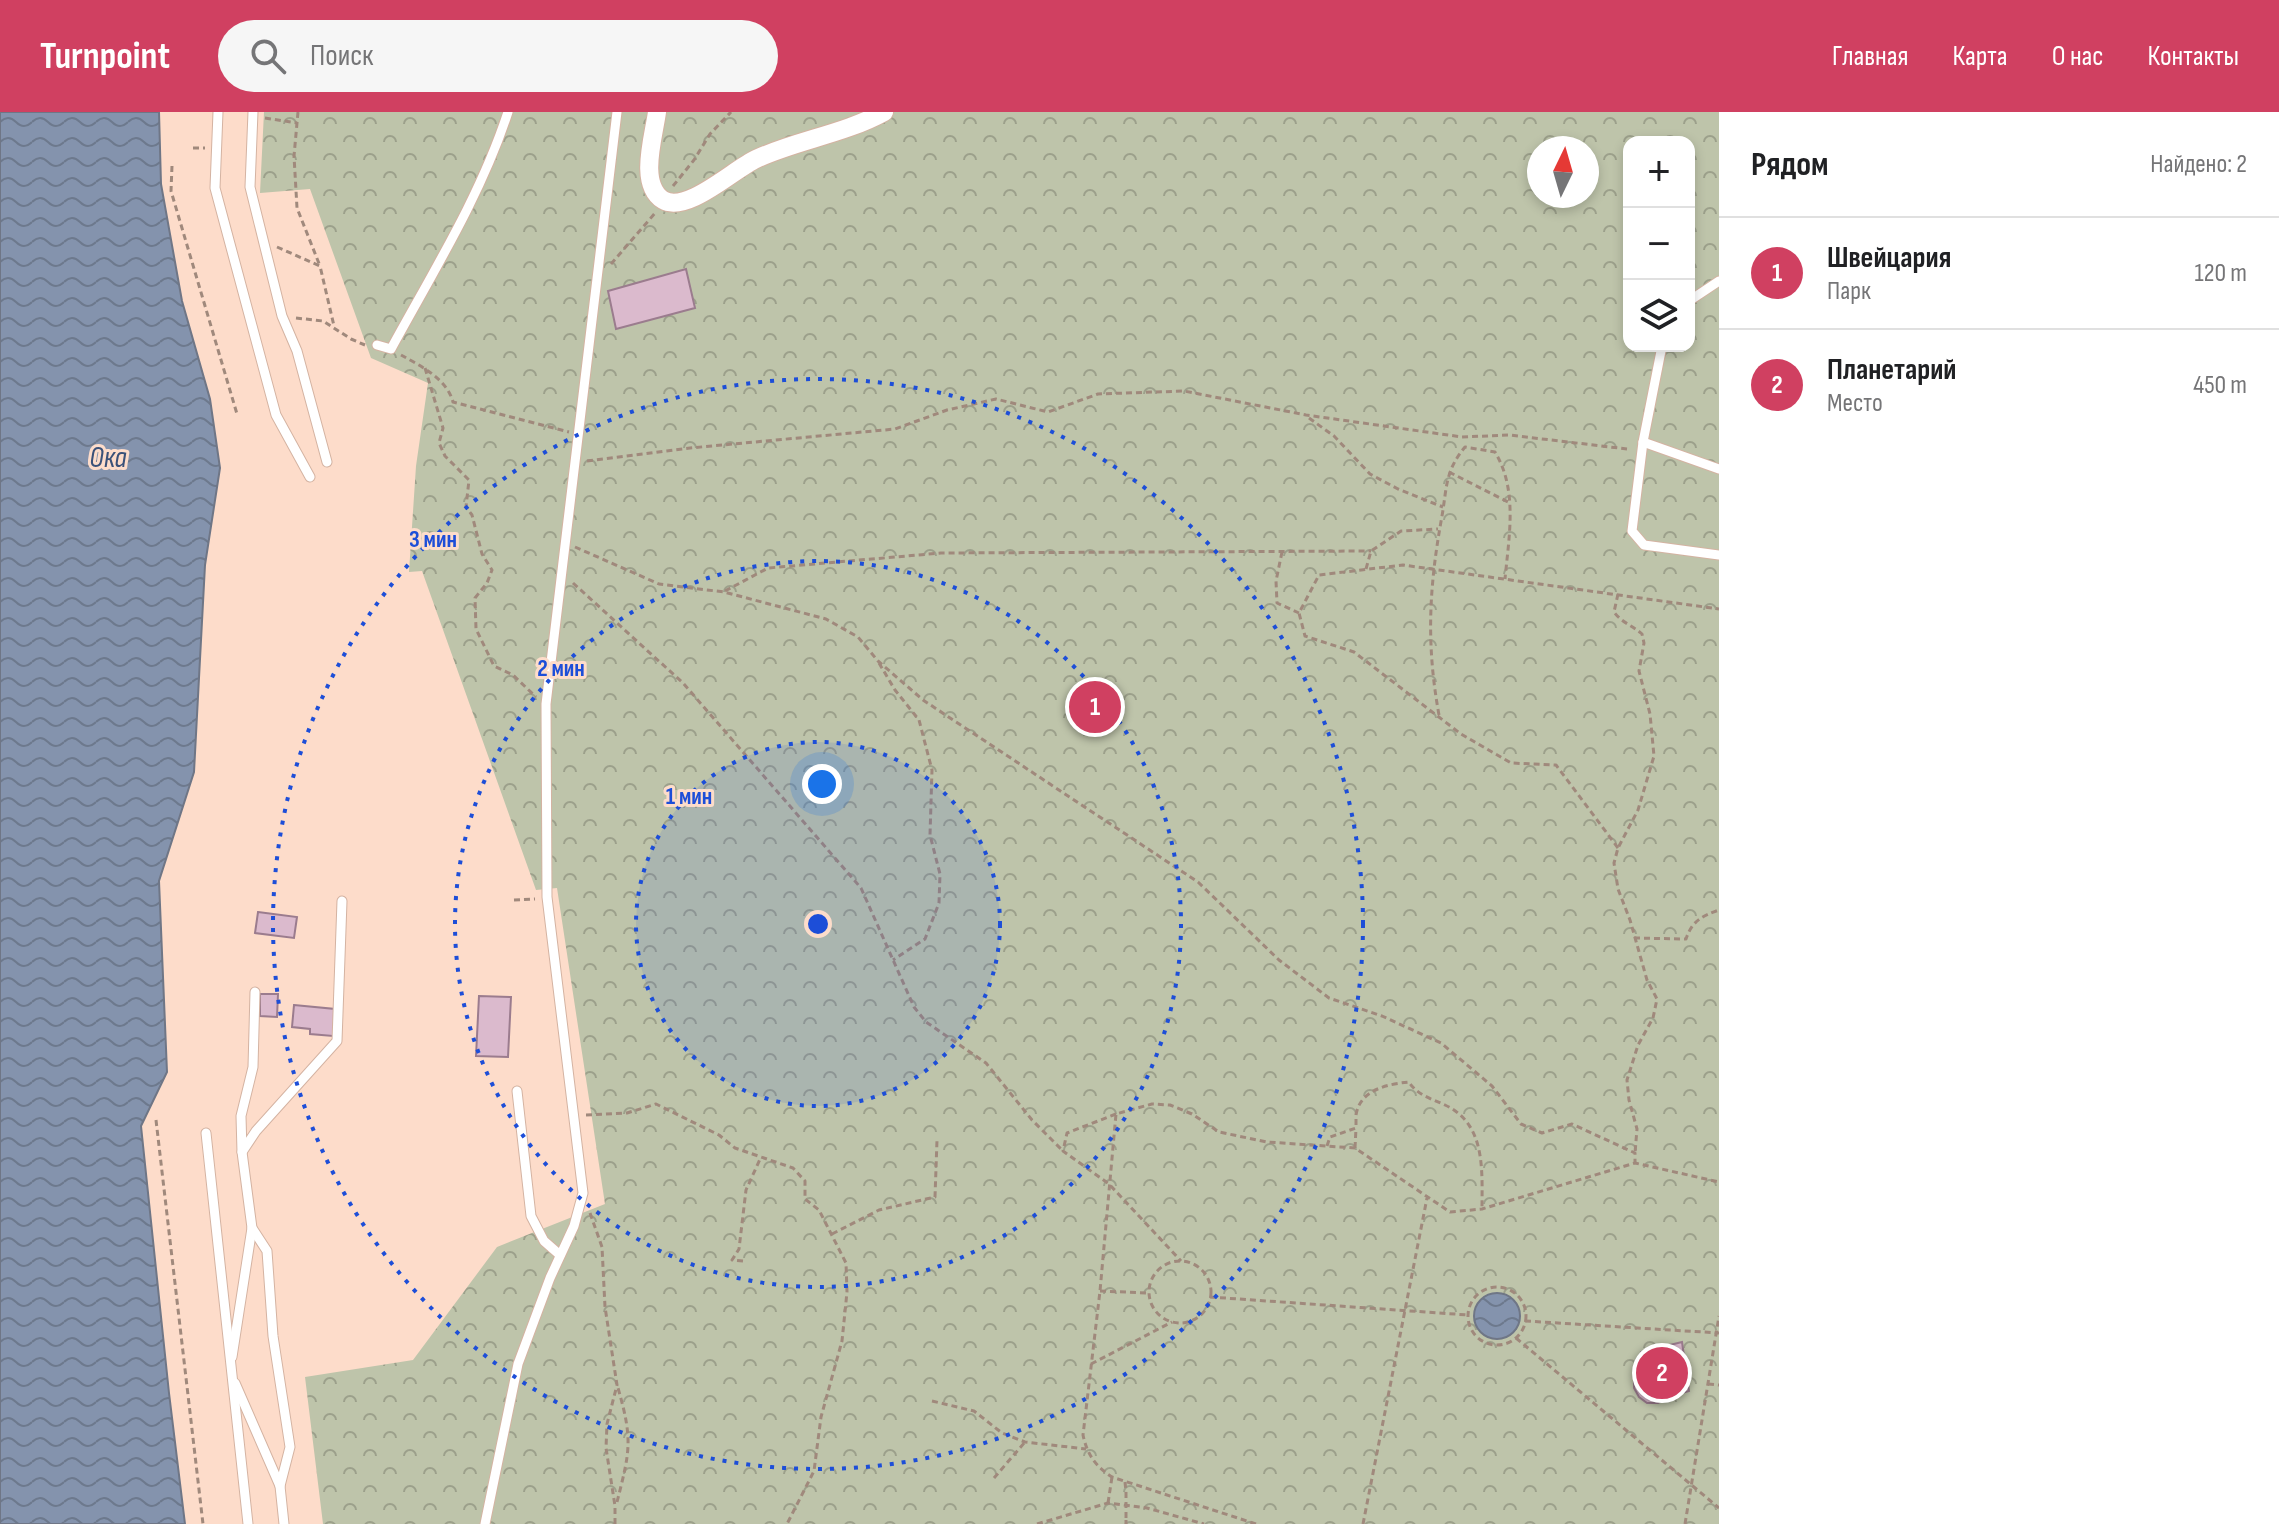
<!DOCTYPE html>
<html lang="ru">
<head>
<meta charset="utf-8">
<style>
  body { margin:0; font-family:"Sofia Sans Condensed",sans-serif; background:#f6f6f6; color:#202124 }
  .controls { position:absolute; right:24px; top:24px; display:grid; overflow:hidden; border-radius:16px; box-shadow:0 4px 12px #0003 }
  .controls button { width:72px; height:72px; display:grid; place-items:center; padding:0; border:0; border-bottom:2px solid #e0e0e0; background:#fff; color:#202124; font:40px sans-serif }
  .compass { position:absolute; left:1527px; top:24px; width:72px; height:72px; border-radius:50%; background:#fff; box-shadow:0 4px 12px #0003; rotate:5deg }
  .you { position:absolute; left:822px; top:672px; width:28px; height:28px; margin:-20px; border:6px solid #fff; border-radius:50%; background:#1a73e8; box-shadow:0 0 0 12px #1a73e833 }
  .badge { display:grid; place-items:center; width:52px; height:52px; border-radius:50%; background:#d04061; color:#fff; font-size:26px; font-weight:700 }
  .pin { position:absolute; translate:-50% -50%; border:4px solid #fff; box-shadow:0 2px 8px #0006 }
  .list { margin:0; padding:0; list-style:none }
  h2 { display:flex; justify-content:space-between; align-items:center; height:104px; margin:0; padding:0 32px; font-size:34px }
  h2 small { font-size:26px; font-weight:400; color:#757577 }
  .list li { display:grid; grid-template-columns:52px 1fr auto; gap:24px; align-items:center; box-sizing:border-box; height:112px; padding:0 32px; border-top:2px solid #e0e0e0 }
  .list b { display:block; font-size:30px; white-space:nowrap }
  .list p { margin:0; font-size:26px; white-space:nowrap; color:#757577 }
  .list em { font-size:26px; font-style:normal; color:#757577 }
  .icon { flex:none; width:44px; height:44px; fill:none; stroke:currentColor; stroke-width:2; stroke-linecap:round; stroke-linejoin:round }
  .map { position:relative; flex:none; width:1719px; height:1412px; overflow:hidden }
  header { display:flex; align-items:center; gap:48px; box-sizing:border-box; height:112px; padding:0 40px; background:#d04061; color:#fff }
  header strong { font-size:38px }
  nav { display:flex; gap:44px; margin-inline-start:auto; font-size:28px }
  .search { width:560px; height:72px; background:#f6f6f6; display:flex; align-items:center; gap:20px; box-sizing:border-box; padding:0 28px; border-radius:44px; color:#757577; font-size:30px }
  main { display:flex }
  aside { flex:1; background:#fff }
  .map>svg:first-child { display:block }
  .park { fill:url(#park-crowns); fill-rule:evenodd }
  .water { fill:url(#water-waves); stroke:#6f7686; stroke-width:2 }
  .building { fill:#dbbacd; stroke:#9b7c8e; stroke-width:2 }
  .lines { fill:none; stroke-linecap:round; stroke-linejoin:round }
  .lane-casing { stroke:#d4b3a2; stroke-width:11 }
  .street-casing { stroke:#d4b3a2; stroke-width:20 }
  .path { stroke:#a0897c; stroke-width:3; stroke-dasharray:6 4; stroke-linecap:butt }
  .lane { stroke:#fff; stroke-width:9 }
  .street { stroke:#fff; stroke-width:18 }
  .path-bridge { stroke:#a0897c; stroke-width:3; stroke-dasharray:6 4; stroke-linecap:butt }
  .ring { fill:none; stroke:#1d4ed8; stroke-width:4; stroke-dasharray:4 8 }
  .labels { text-anchor:middle; dominant-baseline:central; stroke-width:6; stroke-linejoin:round; paint-order:stroke }
  .water-label { font-size:30px; font-style:italic; fill:#3a5179; stroke:#fddcca }
  .centre { fill:#1d4ed8; stroke:#fddcca; stroke-width:4 }
  .ring-label { font-size:24px; text-anchor:middle; font-weight:bold; fill:#1d4ed8; stroke:#fddcca; stroke-width:6; stroke-linejoin:round; paint-order:stroke }
</style>
</head>
<body>
<header>
<strong>Turnpoint</strong>
<div class="search"><svg class="icon" aria-label="search" viewBox="0 0 24 24"><circle cx="10" cy="10" r="6"/><path d="M15 15l6 6"/></svg>Поиск</div>
<nav><a>Главная</a><a>Карта</a><a>О нас</a><a>Контакты</a></nav>
</header>
<main>
<div class="map">
<svg width="1719" height="1412" viewBox="0 0 1719 1412">
  <defs>
    <pattern id="park-crowns" width="20" height="18" patternUnits="userSpaceOnUse" patternTransform="scale(2)"><rect width="20" height="18" fill="#bec4aa"/><path d="M2 6a3 3 0 1 1 6 0M12 15a3 3 0 1 1 6 0" fill="none" stroke="#9ca08b"/></pattern>
    <pattern id="water-waves" width="16" height="10" patternUnits="userSpaceOnUse" patternTransform="scale(2)"><rect width="16" height="10" fill="#8493ad"/><path d="M0 5q4-4 8 0t8 0" fill="none" stroke="#6d798d"/></pattern>
  </defs>
  <rect width="100%" height="100%" fill="#fddcca"/>
  <path class="park" d="M 264,0 L 1719,0 L 1719,1412 L 323,1412 L 305,1265 L 413,1248 L 497,1135 L 605,1092 L 557,776 L 536,778 L 422,459 L 409,460 L 416,354 L 428,271 L 371,246 L 310,77 L 260,81 ZM 1629,30 L 1689,30 L 1689,234 L 1629,234 ZM 1539,36 L 1587,36 L 1587,84 L 1539,84 Z"/>
  <g class="water">
    <polygon points="0,0 159,0 161,72 182,189 210,287 220,356 205,453 194,660 159,769 167,960 141,1014 169,1281 185,1412 0,1412"/>
    <circle cx="1497" cy="1204" r="23"/>
  </g>
  <g class="building">
    <polygon points="686,157 695,196 616,217 608,179"/>
    <polygon points="258,800 297,805 294,826 255,821"/>
    <polygon points="260,882 278,882 277,905 260,904"/>
    <polygon points="479,884 511,885 508,945 476,944"/>
    <polygon points="294,893 335,897 333,924 310,922 310,917 292,915"/>
    <polygon points="1682,1230 1689,1279 1678,1282 1672,1277 1667,1286 1658,1291 1647,1291 1639,1285 1634,1276 1634,1266 1643,1255 1641,1240"/>
  </g>
  <g class="lines">
    <g class="lane-casing">
      <g id="lane">
        <polyline points="218,0 215,76 276,303 310,365"/>
        <polyline points="253,0 250,75 282,204 297,239 327,350"/>
        <polyline points="1689,189 1719,169"/>
        <path d="M 377,233 L 391,237 C 433,160 481,83 508,0"/>
        <polyline points="1662,234 1643,330 1632,419 1644,433 1719,443"/>
        <polyline points="1643,330 1719,357"/>
        <polyline points="255,880 253,955 241,1004 242,1040 252,1116 267,1139 273,1224 290,1335 280,1374 284,1412"/>
        <polyline points="517,979 531,1104 544,1129 560,1143"/>
        <polyline points="206,1021 248,1412"/>
        <polyline points="242,1040 256,1019 337,929 342,789"/>
        <polyline points="232,1245 252,1116"/>
        <polyline points="235,1271 280,1374"/>
        <polyline points="485,1412 518,1252 550,1166 574,1114 583,1081 547,785 546,592 617,0"/>
      </g>
    </g>
    <g class="street-casing">
      <path id="street" d="M 657,0 C 654,24 638,72 663,88 C 687,102 734,57 756,47 C 797,28 844,22 884,0"/>
    </g>
    <g class="path">
      <polyline points="298,0 294,44 297,96 320,154"/>
      <polyline points="265,6 297,11"/>
      <polyline points="193,36 205,36"/>
      <polyline points="172,54 171,79 237,302"/>
      <polyline points="673,74 694,48 710,22 731,0"/>
      <polyline points="277,135 320,154 334,214"/>
      <polyline points="611,152 656,100"/>
      <polyline points="296,206 323,209 351,227 365,233"/>
      <path d="M 401,243 C 421,254 447,267 453,290 L 569,320"/>
      <polyline points="425,256 443,316 439,331 445,344 469,368 466,395 472,403 482,442 492,458 487,471 475,486 476,517 494,554 513,563 536,585"/>
      <polyline points="1309,306 1334,324 1370,362 1398,377 1443,395"/>
      <polyline points="587,349 690,336 895,317 947,298 996,287 1048,300 1098,282 1184,279 1306,303 1462,325 1509,323 1627,337"/>
      <polyline points="1449,360 1510,391"/>
      <polyline points="575,435 659,472 724,480 826,507 858,525 878,549 923,588 1198,770 1279,848 1329,886 1382,904 1441,931 1492,974 1521,1012 1542,1021 1572,1012 1635,1041 1635,1051"/>
      <polyline points="1282,440 1276,469 1277,491 1299,501"/>
      <polyline points="1366,457 1371,439 1401,419 1438,417"/>
      <polyline points="573,471 683,571 861,776 914,895 926,910 986,951 1032,1008 1063,1039"/>
      <polyline points="725,479 768,456 941,441 1371,439"/>
      <path d="M 1618,482 L 1614,500 C 1622,511 1632,513 1642,522 L 1644,531 L 1639,559 L 1650,602 L 1654,644 L 1638,698 L 1618,736 L 1614,751 L 1618,777 L 1630,808 L 1647,868 L 1657,887 L 1653,906 L 1638,933 L 1627,968 L 1629,988 L 1637,1017 L 1635,1041"/>
      <polyline points="879,551 895,578 919,608 932,658 930,723 940,762 939,791 925,827 893,848"/>
      <path d="M 1439,603 C 1426,532 1429,475 1442,404 C 1447,375 1445,359 1465,335 L 1495,340 C 1518,378 1509,424 1505,467"/>
      <polyline points="1618,736 1556,653 1511,651 1461,622 1354,540 1305,524 1299,501 1319,463 1403,453 1719,497"/>
      <polyline points="514,788 535,787"/>
      <path d="M 1634,826 L 1686,827 C 1692,809 1702,804 1719,798"/>
      <polyline points="1116,1002 1067,1021 1063,1039 1109,1072 1181,1149"/>
      <polyline points="586,1003 627,1001 656,992 719,1023 735,1036 793,1056 805,1069 805,1087 819,1098 846,1151 847,1180 842,1229 821,1305 814,1359 787,1412"/>
      <polyline points="156,1008 203,1412"/>
      <path d="M 1327,1034 L 1330,1025 L 1356,1016 C 1356,1012 1356,1007 1356,1003 C 1360,977 1389,972 1409,970 C 1417,983 1432,987 1445,993 C 1486,1012 1482,1058 1482,1097"/>
      <polyline points="1355,1036 1356,1016"/>
      <polyline points="590,1101 602,1135 605,1195 617,1273 607,1312 606,1336 615,1394 615,1412"/>
      <polyline points="832,1122 879,1098 935,1085 937,1028"/>
      <polyline points="743,1149 732,1148 739,1137 746,1078 761,1045"/>
      <circle cx="1180" cy="1180" r="31"/>
      <circle cx="1497" cy="1204" r="29"/>
      <polyline points="1100,1179 1148,1181"/>
      <polyline points="1210,1185 1468,1203"/>
      <polyline points="1525,1209 1719,1221"/>
      <polyline points="1516,1226 1719,1396"/>
      <polyline points="1091,1252 1172,1210"/>
      <polyline points="1708,1272 1719,1273"/>
      <polyline points="932,1289 974,1299 1002,1321 1025,1330 1086,1337"/>
      <polyline points="994,1366 1025,1330"/>
      <polyline points="1125,1370 1126,1380"/>
      <path d="M 617,1390 C 630,1339 633,1328 618,1276"/>
      <polyline points="1108,1391 1112,1365"/>
      <polyline points="1037,1412 1108,1391 1147,1396 1204,1412"/>
      <polyline points="1126,1412 1126,1408"/>
      <path d="M 1256,1412 L 1112,1365 C 1095,1354 1087,1342 1083,1323 L 1100,1179 L 1116,1002 L 1152,992 L 1170,993 L 1192,1002 L 1219,1020 L 1267,1030 L 1355,1036 L 1450,1100 L 1482,1097 L 1635,1051 L 1719,1070"/>
      <polyline points="1363,1412 1427,1086"/>
      <polyline points="1685,1412 1719,1204"/>
    </g>
    <use href="#lane" class="lane"/>
    <use href="#street" class="street"/>
    <polyline class="path-bridge" points="1126,1380 1126,1408"/>
  </g>
  <circle cx="818" cy="812" r="182" fill="#1d4ed8" fill-opacity=".12"/>
  <g class="ring">
    <circle cx="818" cy="812" r="182"/>
    <circle cx="818" cy="812" r="363"/>
    <circle cx="818" cy="812" r="545"/>
  </g>
  <g class="labels">
    <g class="water-label">
      <text x="108" y="346">Ока</text>
    </g>
  </g>
  <circle cx="818" cy="812" r="12" class="centre"/>
  <g class="ring-label">
    <text x="433" y="435">3 мин</text>
    <text x="561" y="564">2 мин</text>
    <text x="689" y="692">1 мин</text>
  </g>
</svg>
<div class="controls">
<button>+</button>
<button>−</button>
<button><svg class="icon" aria-label="layers" viewBox="0 0 24 24"><path d="M12 4l9 5-9 5-9-5zM3 14l9 5 9-5"/></svg></button>
</div>
<svg class="compass" viewBox="-18 -18 36 36"><path d="M0-13l5 13h-10z" fill="#e53935"/><path d="M0 13l5-13h-10z" fill="#757577"/></svg>
<div class="you"></div>
<div class="pin badge" style="left:1095px;top:595px">1</div>
<div class="pin badge" style="left:1662px;top:1261px">2</div>
</div>
<aside>
<h2>Рядом<small>Найдено: 2</small></h2>
<ul class="list">
<li><span class="badge">1</span><div><b>Швейцария</b><p>Парк</p></div><em>120 m</em></li>
<li><span class="badge">2</span><div><b>Планетарий</b><p>Место</p></div><em>450 m</em></li>
</ul>
</aside>
</main>
</body>
</html>
